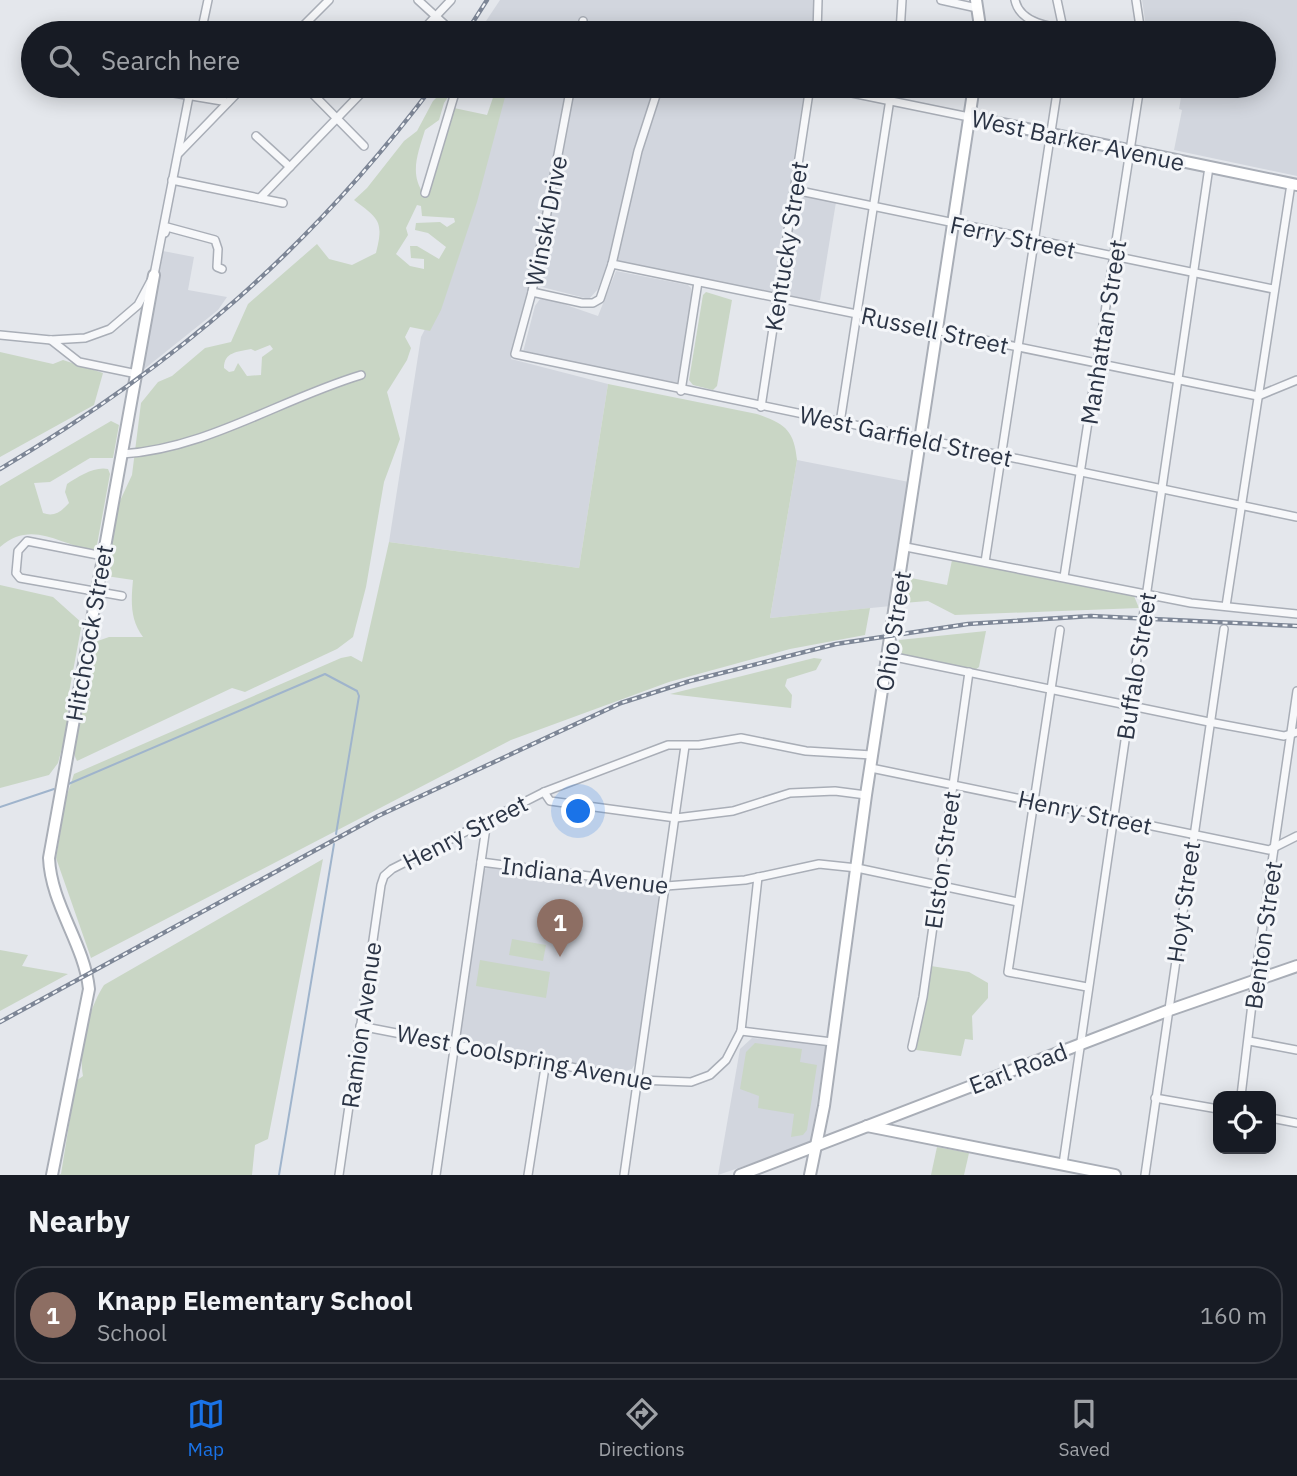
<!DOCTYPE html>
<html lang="en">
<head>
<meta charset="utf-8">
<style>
  body { margin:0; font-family:"IBM Plex Sans",sans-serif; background:#242831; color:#f1f3f6 }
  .controls { position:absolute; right:21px; bottom:21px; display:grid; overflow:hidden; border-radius:14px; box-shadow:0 4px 18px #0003 }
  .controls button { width:63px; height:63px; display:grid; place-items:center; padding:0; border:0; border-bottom:2px solid #363941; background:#171b24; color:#f1f3f6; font:35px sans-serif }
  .you { position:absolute; left:579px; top:812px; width:24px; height:24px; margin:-18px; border:5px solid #fff; border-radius:50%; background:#1a73e8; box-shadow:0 0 0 10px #1a73e833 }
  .badge { display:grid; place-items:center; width:46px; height:46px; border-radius:50%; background:#1a73e8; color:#fff; font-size:23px; font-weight:700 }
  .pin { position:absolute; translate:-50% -58px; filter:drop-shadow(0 2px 4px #0008) }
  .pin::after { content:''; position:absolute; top:37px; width:24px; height:21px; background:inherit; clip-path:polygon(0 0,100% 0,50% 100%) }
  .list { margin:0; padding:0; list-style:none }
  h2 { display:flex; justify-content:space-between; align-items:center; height:91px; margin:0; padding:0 28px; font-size:30px }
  h2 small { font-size:23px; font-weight:400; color:#9ea1a6 }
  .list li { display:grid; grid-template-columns:46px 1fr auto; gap:21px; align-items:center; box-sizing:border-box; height:98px; margin:0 14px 14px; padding:0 14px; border:2px solid #363941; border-radius:28px }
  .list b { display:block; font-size:26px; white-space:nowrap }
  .list p { margin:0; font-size:23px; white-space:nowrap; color:#9ea1a6 }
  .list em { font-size:23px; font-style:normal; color:#9ea1a6 }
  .icon { flex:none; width:38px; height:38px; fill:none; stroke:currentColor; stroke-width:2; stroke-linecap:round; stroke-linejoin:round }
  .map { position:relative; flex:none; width:1297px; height:1175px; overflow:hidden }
  .search { position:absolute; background:#171b24; box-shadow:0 4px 18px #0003; left:21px; right:21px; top:21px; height:77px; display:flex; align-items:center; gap:18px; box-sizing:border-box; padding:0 24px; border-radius:38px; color:#9ea1a6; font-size:26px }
  .sheet { height:203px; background:#171b24 }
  nav { display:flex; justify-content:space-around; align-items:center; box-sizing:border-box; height:98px; border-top:2px solid #363941; background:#171b24; font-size:19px; color:#9ea1a6 }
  nav a { display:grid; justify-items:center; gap:4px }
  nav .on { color:#1a73e8 }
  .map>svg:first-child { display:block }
  .built { fill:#d2d6de }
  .green { fill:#c9d6c5; fill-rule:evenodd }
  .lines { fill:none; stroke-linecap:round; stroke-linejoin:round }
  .stream { stroke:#9fb4cc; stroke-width:2 }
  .street-casing { stroke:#a9aeb7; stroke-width:10 }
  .secondary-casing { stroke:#a9aeb7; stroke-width:14 }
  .street { stroke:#f7f8fa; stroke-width:7 }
  .secondary { stroke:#fff; stroke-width:10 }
  .rail-casing { stroke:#7d8696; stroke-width:4.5 }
  .rail { stroke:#f4f6f9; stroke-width:2; stroke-dasharray:5; stroke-linecap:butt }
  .labels { text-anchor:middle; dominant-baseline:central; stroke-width:6; stroke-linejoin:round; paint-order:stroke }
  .street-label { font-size:24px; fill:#2b3445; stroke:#f4f6f9 }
</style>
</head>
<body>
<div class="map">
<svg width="1297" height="1175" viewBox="0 0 1297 1175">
  <rect width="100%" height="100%" fill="#e4e7ec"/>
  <g class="built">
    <polygon points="500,0 813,0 814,29 813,33 478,33"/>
    <polygon points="1142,0 1297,0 1297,176 1174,150 1182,110 1179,109 1183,86 1264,86 1264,33 1147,33"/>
    <polygon points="506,86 805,86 773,293 609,260 598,289 589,299 538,286 529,291 511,359 608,384 579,568 389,542 421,337 441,298"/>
    <polygon points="804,196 836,202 820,300 815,301 783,294 797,203"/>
    <polygon points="163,251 194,257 188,290 227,297 218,310 143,370"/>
    <polygon points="616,271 688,285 691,288 691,311 677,383 523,352 535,306 540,299 549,299 598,316"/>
    <polygon points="797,460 909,482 891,606 770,618"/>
    <polygon points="490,866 659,892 636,1062 632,1069 621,1072 459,1040 482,871"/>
    <polygon points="752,1038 824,1044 826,1047 811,1140 808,1144 718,1175 740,1049"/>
  </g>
  <g class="green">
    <path d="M 448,86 L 450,94 L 444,103 L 439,120 L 425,130 C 418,153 409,174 424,194 L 454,108 L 487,115 L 497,86 L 508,86 L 477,202 L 441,310 L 430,331 L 410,327 L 405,337 L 411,348 L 407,360 L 387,392 L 400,439 L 384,482 L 366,587 L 353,637 L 337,649 L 245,692 L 232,688 L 77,761 C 71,750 73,735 79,725 L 92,643 L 109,637 L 143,637 C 130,619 131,602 133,580 L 106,576 L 119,503 L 132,475 L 141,403 L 158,382 L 172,376 L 205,348 L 231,342 L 248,304 L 317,244 L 329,259 L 352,265 L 376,253 C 384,221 379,219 354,200 L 367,188 L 404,141 L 417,131 L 433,101 ZM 417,205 L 421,206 L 422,216 L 454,218 L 455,222 L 447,227 L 440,222 L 416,223 L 415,230 L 428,233 L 446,247 L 439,259 L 417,246 L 410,246 L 411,258 L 424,259 L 424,269 L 410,266 L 396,254 L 408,235 L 406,228 ZM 270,345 L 273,349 L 262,357 L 261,375 L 247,376 L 238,363 L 234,371 L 229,372 L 224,368 C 224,352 237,352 251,349 L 255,351 Z"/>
    <polygon points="706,292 732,300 717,386 713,390 693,385 689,380 703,295"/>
    <polygon points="0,352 53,364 63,360 103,373 94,405 0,457"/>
    <path d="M 608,384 L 757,414 C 785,424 794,430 797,460 L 770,618 L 870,608 L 865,635 L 790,649 L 669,682 L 511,740 L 91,958 L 56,858 L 66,798 L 74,774 L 341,658 L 351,656 L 362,662 L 389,542 L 579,568 Z"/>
    <path d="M 111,421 L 119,425 L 113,458 L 90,458 L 50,482 L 34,483 L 43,513 C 54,517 61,512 69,503 L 65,492 L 67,484 C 79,476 95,466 108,469 L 110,474 L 97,545 L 93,550 C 59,545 32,519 0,547 L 0,486 Z"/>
    <polygon points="952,560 1134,596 1139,608 955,615 928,601 903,603 906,577 947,585"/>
    <polygon points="0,585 53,597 82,623 68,698 67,729 58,763 49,775 0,788"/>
    <polygon points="986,631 979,667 975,670 903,655 898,648 899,640"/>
    <polygon points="814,658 822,659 816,670 787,679 785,686 792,695 791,708 670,694"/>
    <path d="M 323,859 L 268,1139 L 255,1145 L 252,1175 L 56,1175 L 61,1174 L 76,1081 L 83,1076 C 78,1049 89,1008 104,985 Z"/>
    <polygon points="512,939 546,945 543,961 509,955"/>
    <polygon points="0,950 28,955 22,966 68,974 0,1011"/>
    <polygon points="480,960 550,972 546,998 476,986"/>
    <polygon points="931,966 969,972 988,983 988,998 972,1016 973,1040 965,1039 961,1056 916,1050"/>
    <polygon points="755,1043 802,1049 800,1062 817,1065 807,1130 803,1135 791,1137 794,1114 758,1108 759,1096 740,1089 746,1052"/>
    <polygon points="937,1147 969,1153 964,1175 931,1175"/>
  </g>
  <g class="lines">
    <g class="stream">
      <polyline points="66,785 325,674 357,691 359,696 336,834"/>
      <polyline points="0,807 54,789"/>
      <polyline points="279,1175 334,844"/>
    </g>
    <g class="street-casing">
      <g id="street">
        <polyline points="418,0 454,33"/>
        <polyline points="941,0 977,8"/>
        <path d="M 1015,0 C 1021,29 1066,28 1091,33"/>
        <polyline points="1057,0 1064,33"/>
        <polyline points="1136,0 1141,33"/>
        <polyline points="201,33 208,0"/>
        <polyline points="296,33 329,0"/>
        <polyline points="420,33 451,0"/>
        <polyline points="581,33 583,21"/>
        <polyline points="817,33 818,0"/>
        <polyline points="900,33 902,0"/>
        <polyline points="132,86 228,102"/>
        <polyline points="305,86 364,146"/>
        <polyline points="571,86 532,292 515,354 1297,517"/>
        <polyline points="818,86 969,117"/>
        <polyline points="256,136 290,167"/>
        <polyline points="179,153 244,86"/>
        <polyline points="172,180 283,203"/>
        <polyline points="795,190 1273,289"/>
        <polyline points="425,193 457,86"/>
        <polyline points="260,198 368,86"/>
        <polyline points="165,233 167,227 215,240 218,249 217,267 222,269"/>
        <polyline points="612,264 1258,396 1297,380"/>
        <polyline points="532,292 582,303 593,303 600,299 612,264 638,151 659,86"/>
        <polyline points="0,335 51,340 85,338 110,329 138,305 154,275 191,86"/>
        <polyline points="51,340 79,362 137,374"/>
        <polyline points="681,391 698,282"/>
        <polyline points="761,407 810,86"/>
        <polyline points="840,423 892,86"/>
        <path d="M 122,454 C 206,449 281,399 361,375"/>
        <polyline points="906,547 1191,603 1297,614"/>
        <polyline points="103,556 27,541 18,551 16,573 20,578 122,596"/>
        <polyline points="985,562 1058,86"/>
        <polyline points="1064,577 1140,86"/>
        <polyline points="1226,606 1291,184"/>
        <polyline points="1060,630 1008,972 1087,987"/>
        <polyline points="890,656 1209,722 1284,736 1297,732"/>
        <polyline points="871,768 1269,850 1297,836"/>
        <polyline points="544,792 550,801 676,818 733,811 790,793 835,791 866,795"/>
        <polyline points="481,862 666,886 745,880 819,864 857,868 1018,902"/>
        <polyline points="360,1026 638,1080 691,1082 710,1075 726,1060 741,1031 758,877"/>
        <polyline points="741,1031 832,1042"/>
        <polyline points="1249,1041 1297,1050"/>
        <polyline points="912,1047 923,997 969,672"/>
        <polyline points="1241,1096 1255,979 1297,691"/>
        <polyline points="1155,1098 1218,1109"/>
        <polyline points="1271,1118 1297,1123"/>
        <polyline points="1063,1164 1209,167"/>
        <polyline points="339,1175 381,885 384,876 392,869 544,792 668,745 699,745 741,738 806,751 872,755"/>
        <polyline points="436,1175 481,862 486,827 483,821"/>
        <polyline points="528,1175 546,1061"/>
        <polyline points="624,1175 685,746"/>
        <polyline points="1145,1175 1224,629"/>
      </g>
    </g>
    <g class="secondary-casing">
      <g id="secondary">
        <polyline points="976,0 981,33"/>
        <polyline points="969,117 1297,185"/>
        <polyline points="867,1126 1115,1175"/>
        <path d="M 52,1175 L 89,989 C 84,943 51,905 49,858 L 154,275"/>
        <polyline points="740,1175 1167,1011 1297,966"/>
        <polyline points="810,1175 824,1106 866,795 974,86"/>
      </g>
    </g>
    <use href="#street" class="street"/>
    <use href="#secondary" class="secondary"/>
    <g class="rail-casing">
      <g id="rail">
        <polyline points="466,33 487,0"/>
        <path d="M 0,469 C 177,364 309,250 433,86"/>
        <polyline points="0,1022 378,816 621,703 690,681 836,644 968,624 1091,616 1297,626"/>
      </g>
    </g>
    <use href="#rail" class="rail"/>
  </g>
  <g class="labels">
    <g class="street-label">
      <text transform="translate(1078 140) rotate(12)">West Barker Avenue</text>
      <text transform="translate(546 221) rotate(-79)">Winski Drive</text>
      <text transform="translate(1013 237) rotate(12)">Ferry Street</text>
      <text transform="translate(786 246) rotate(-81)">Kentucky Street</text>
      <text transform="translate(935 330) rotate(12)">Russell Street</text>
      <text transform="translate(1103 332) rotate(-81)">Manhattan Street</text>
      <text transform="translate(906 436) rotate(12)">West Garfield Street</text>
      <text transform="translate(893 631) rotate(-81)">Ohio Street</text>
      <text transform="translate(89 633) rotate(-80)">Hitchcock Street</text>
      <text transform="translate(1136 666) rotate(-81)">Buffalo Street</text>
      <text transform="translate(1085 812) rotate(12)">Henry Street</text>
      <text transform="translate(465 832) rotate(-27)">Henry Street</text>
      <text transform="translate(942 860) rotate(-82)">Elston Street</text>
      <text transform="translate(585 875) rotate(7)">Indiana Avenue</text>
      <text transform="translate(1183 902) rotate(-82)">Hoyt Street</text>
      <text transform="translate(1263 935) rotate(-82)">Benton Street</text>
      <text transform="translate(361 1025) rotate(-82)">Ramion Avenue</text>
      <text transform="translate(525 1057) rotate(11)">West Coolspring Avenue</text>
      <text transform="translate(1018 1068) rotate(-21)">Earl Road</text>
    </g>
  </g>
</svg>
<div class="controls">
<button><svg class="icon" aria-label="locate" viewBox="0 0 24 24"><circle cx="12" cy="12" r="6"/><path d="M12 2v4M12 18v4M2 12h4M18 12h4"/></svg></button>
</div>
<div class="you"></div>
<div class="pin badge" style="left:560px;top:957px;background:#8d6e63">1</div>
<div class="search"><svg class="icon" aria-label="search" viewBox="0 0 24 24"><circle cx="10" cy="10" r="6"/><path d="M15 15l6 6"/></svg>Search here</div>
</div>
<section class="sheet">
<h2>Nearby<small></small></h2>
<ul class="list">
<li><span class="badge" style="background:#8d6e63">1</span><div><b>Knapp Elementary School</b><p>School</p></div><em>160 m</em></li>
</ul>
</section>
<nav>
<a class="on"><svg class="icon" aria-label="map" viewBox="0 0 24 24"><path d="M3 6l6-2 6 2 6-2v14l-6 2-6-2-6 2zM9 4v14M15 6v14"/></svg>Map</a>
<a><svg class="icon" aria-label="directions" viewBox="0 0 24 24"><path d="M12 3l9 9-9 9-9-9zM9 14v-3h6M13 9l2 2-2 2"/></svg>Directions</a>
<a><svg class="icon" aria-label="saved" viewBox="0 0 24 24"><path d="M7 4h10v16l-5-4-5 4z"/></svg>Saved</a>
</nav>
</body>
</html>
